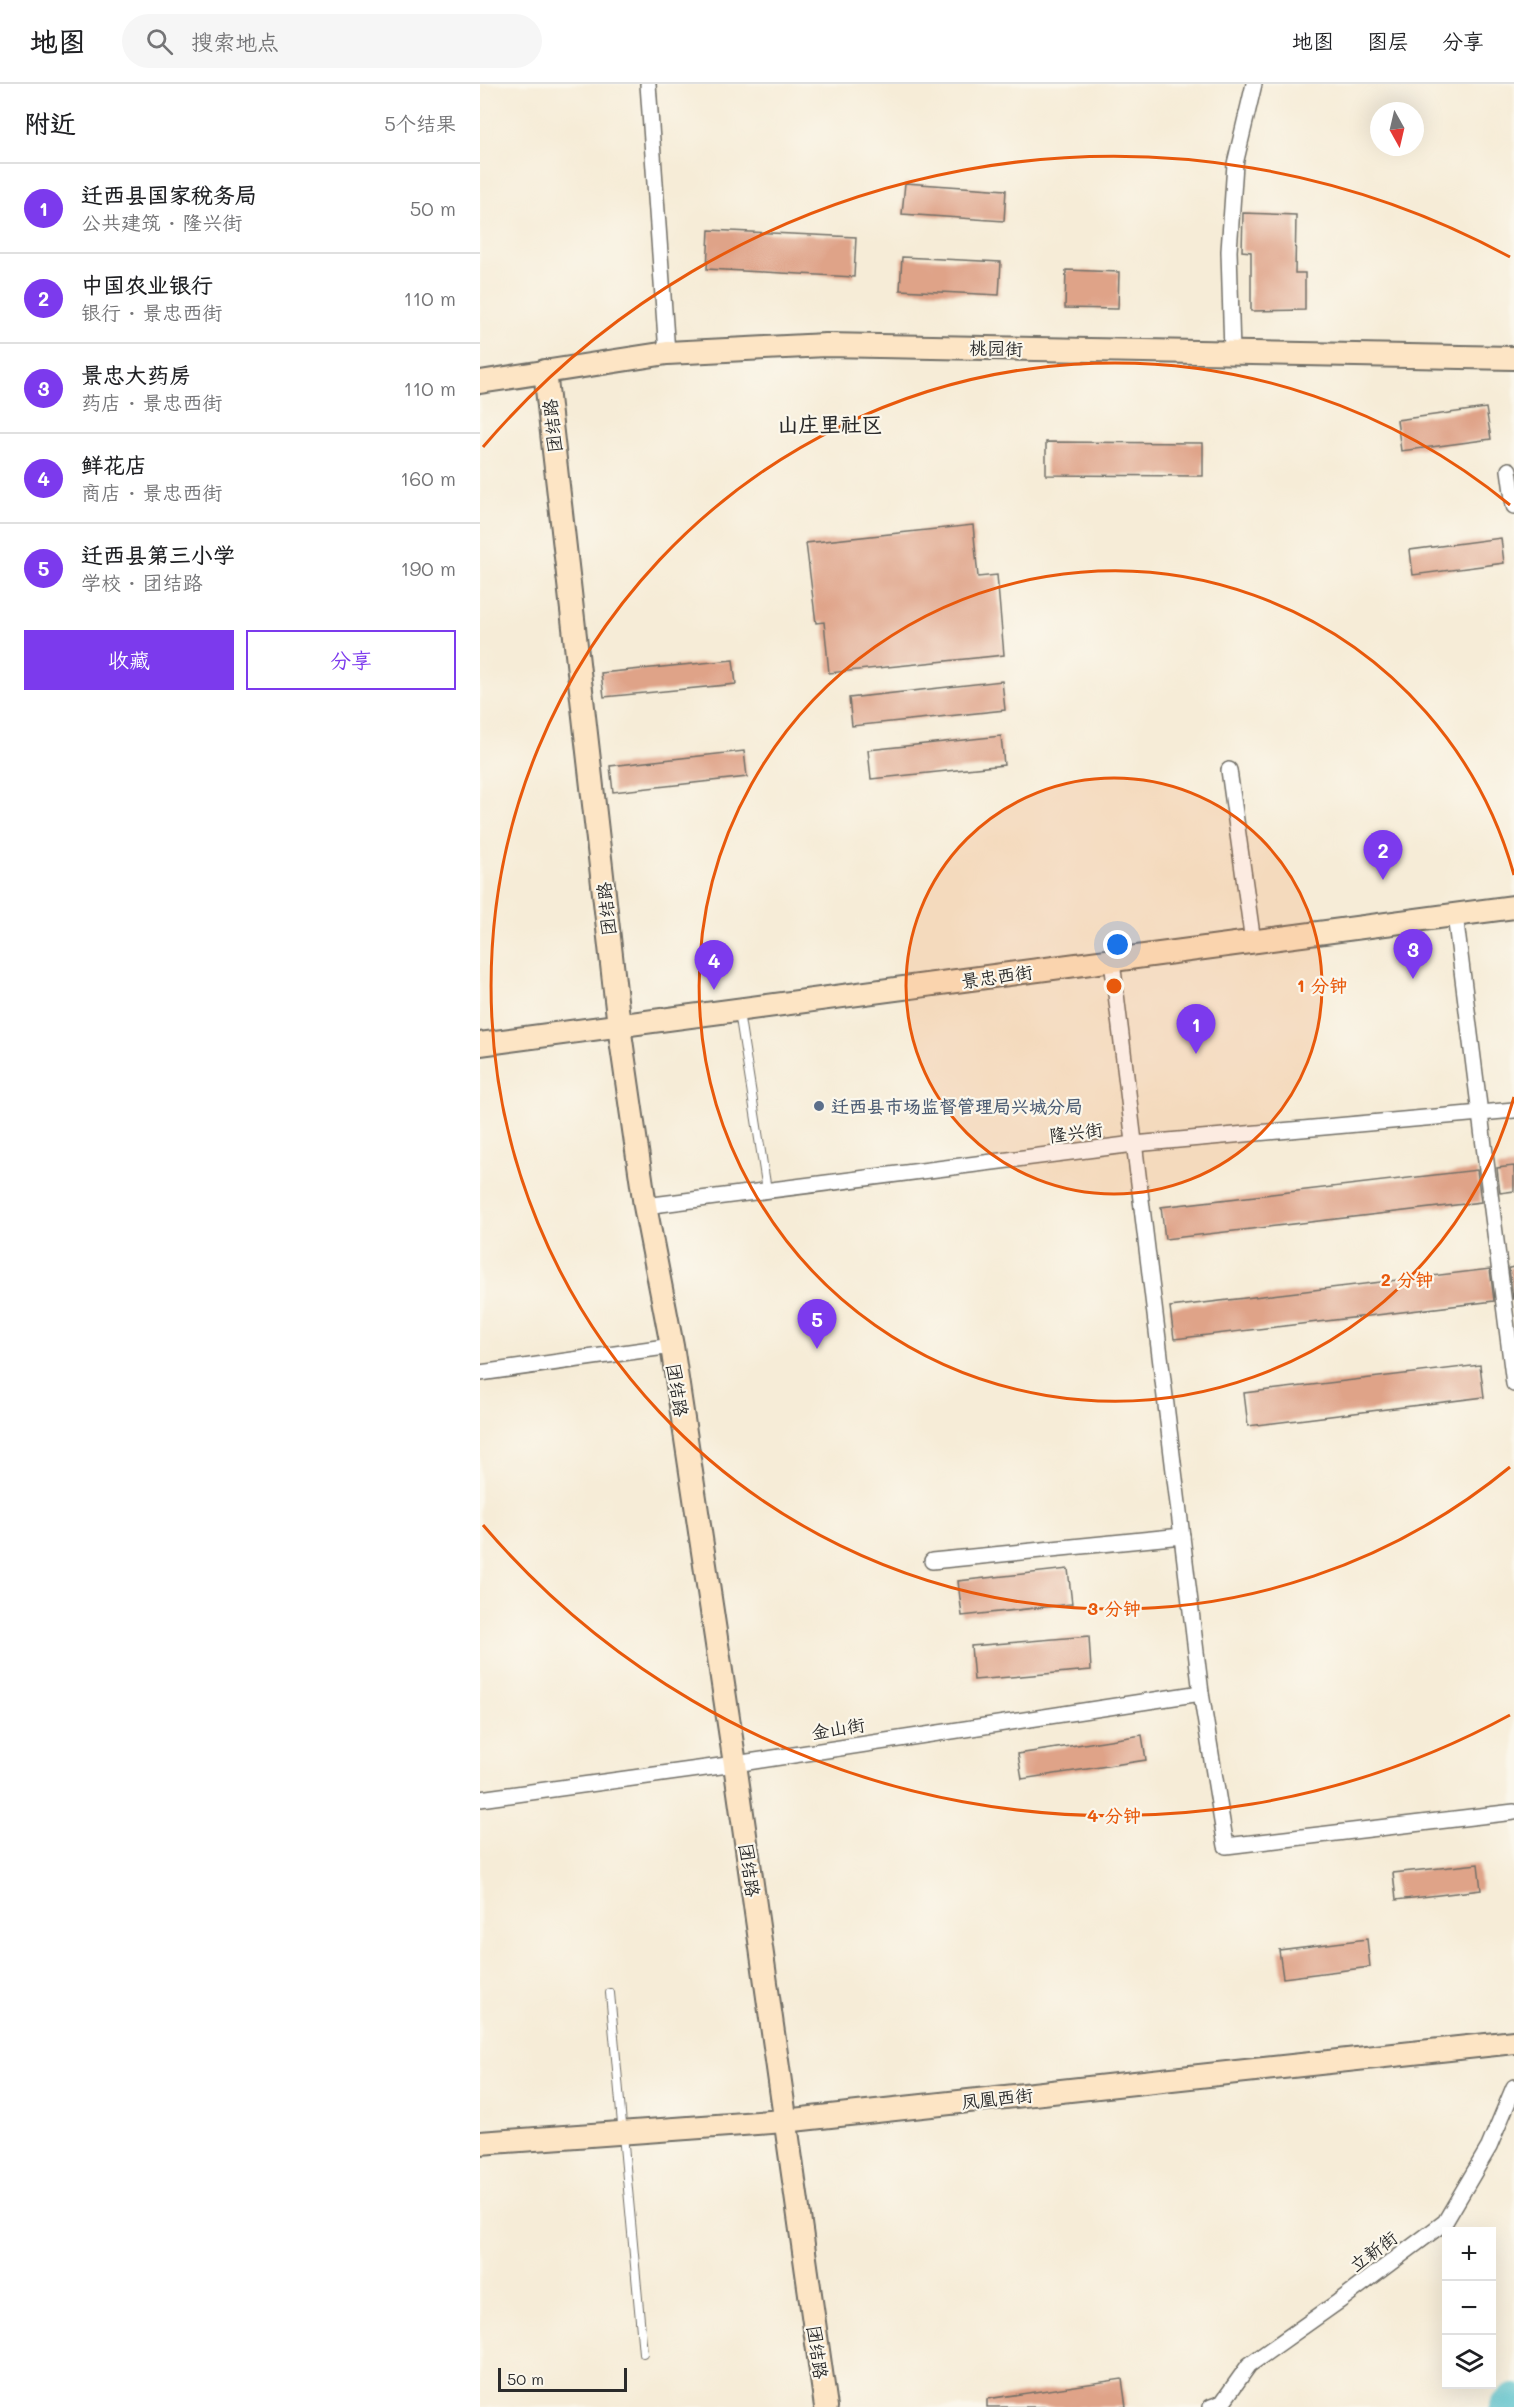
<!DOCTYPE html>
<html lang="zh">
<head>
<meta charset="utf-8">
<style>
  body { margin:0; font-family:Mali,"LXGW WenKai TC",sans-serif; background:#f6f6f6; color:#202124 }
  .controls { position:absolute; right:18px; bottom:18px; display:grid; overflow:hidden; border-radius:0px; box-shadow:0 6px 24px #0002 }
  .controls button { width:54px; height:54px; display:grid; place-items:center; padding:0; border:0; border-bottom:2px solid #e0e0e0; background:#fff; color:#202124; font:30px sans-serif }
  .compass { position:absolute; left:890px; top:18px; width:54px; height:54px; border-radius:50%; background:#fff; box-shadow:0 6px 24px #0002; rotate:172deg }
  .scale { position:absolute; left:18px; bottom:15px; width:129px; box-sizing:border-box; padding-left:6px; border:3px solid #2b2b2b; border-top:0; font-size:16px; line-height:21px; white-space:nowrap; color:#2b2b2b; -webkit-text-stroke:4px #fbf7ec; paint-order:stroke }
  .you { position:absolute; left:638px; top:861px; width:21px; height:21px; margin:-15px; border:4px solid #fff; border-radius:50%; background:#1a73e8; box-shadow:0 0 0 9px #1a73e833 }
  .badge { display:grid; place-items:center; width:39px; height:39px; border-radius:50%; background:#7c3aed; color:#fff; font-size:20px; font-weight:700 }
  .pin { position:absolute; translate:-50% -50px; filter:drop-shadow(0 2px 3px #0008) }
  .pin::after { content:''; position:absolute; top:32px; width:21px; height:18px; background:inherit; clip-path:polygon(0 0,100% 0,50% 100%) }
  .list { margin:0; padding:0; list-style:none }
  h2 { display:flex; justify-content:space-between; align-items:center; height:78px; margin:0; padding:0 24px; font-size:26px }
  h2 small { font-size:20px; font-weight:400; color:#757577 }
  .list li { display:grid; grid-template-columns:39px 1fr auto; gap:18px; align-items:center; box-sizing:border-box; height:90px; padding:0 24px; border-top:2px solid #e0e0e0 }
  .list b { display:block; font-size:22px; white-space:nowrap }
  .list p { margin:0; font-size:20px; white-space:nowrap; color:#757577 }
  .list em { font-size:20px; font-style:normal; color:#757577 }
  .actions { display:flex; gap:12px; padding:18px 24px }
  .actions a { flex:1; padding:14px 0; border:2px solid #7c3aed; border-radius:0px; text-align:center; font-size:21px; color:#7c3aed }
  .actions .main { background:#7c3aed; color:#fff }
  .icon { flex:none; width:33px; height:33px; fill:none; stroke:currentColor; stroke-width:2; stroke-linecap:round; stroke-linejoin:round }
  .map { position:relative; flex:none; width:1034px; height:2323px; overflow:hidden }
  header { display:flex; align-items:center; gap:36px; box-sizing:border-box; height:84px; padding:0 30px; background:#fff; border-bottom:2px solid #e0e0e0 }
  header strong { font-size:28px }
  nav { display:flex; gap:33px; margin-inline-start:auto; font-size:21px }
  .search { width:420px; height:54px; background:#f6f6f6; display:flex; align-items:center; gap:15px; box-sizing:border-box; padding:0 21px; border-radius:33px; color:#757577; font-size:22px }
  main { display:flex }
  aside { flex:1; background:#fff }
  .map>svg:first-child { display:block }
  .lines { fill:none; stroke-linecap:round; stroke-linejoin:round }
  .river { stroke:#54c1cc; stroke-width:32 }
  .building { fill:#dfa388 }
  .lane-casing { stroke:#726f67; stroke-width:10 }
  .street-casing { stroke:#726f67; stroke-width:18 }
  .secondary-casing { stroke:#726f67; stroke-width:26 }
  .lane { stroke:#fff; stroke-width:8 }
  .street { stroke:#fff; stroke-width:15 }
  .secondary { stroke:#fde5c5; stroke-width:22 }
  .ring { fill:none; stroke:#e8590c; stroke-width:3 }
  .service-dot { fill:#5c6f8a; stroke:#fbf7ec; stroke-width:2 }
  .labels { text-anchor:middle; dominant-baseline:central; stroke-width:4.5; stroke-linejoin:round; paint-order:stroke }
  .street-label { font-size:18px; fill:#2b2b2b; stroke:#fbf7ec }
  .service-label { font-size:18px; font-weight:bold; fill:#4e5e75; stroke:#fbf7ec; text-anchor:start }
  .quarter-label { font-size:21px; font-weight:bold; fill:#2b2b2b; stroke:#fbf7ec }
  .centre { fill:#e8590c; stroke:#fbf7ec; stroke-width:3 }
  .ring-label { font-size:18px; text-anchor:middle; font-weight:bold; fill:#e8590c; stroke:#fbf7ec; stroke-width:4.5; stroke-linejoin:round; paint-order:stroke }
</style>
</head>
<body>
<header>
<strong>地图</strong>
<div class="search"><svg class="icon" aria-label="search" viewBox="0 0 24 24"><circle cx="10" cy="10" r="6"/><path d="M15 15l6 6"/></svg>搜索地点</div>
<nav><a>地图</a><a>图层</a><a>分享</a></nav>
</header>
<main>
<aside>
<h2>附近<small>5个结果</small></h2>
<ul class="list">
<li><span class="badge">1</span><div><b>迁西县国家税务局</b><p>公共建筑 · 隆兴街</p></div><em>50 m</em></li>
<li><span class="badge">2</span><div><b>中国农业银行</b><p>银行 · 景忠西街</p></div><em>110 m</em></li>
<li><span class="badge">3</span><div><b>景忠大药房</b><p>药店 · 景忠西街</p></div><em>110 m</em></li>
<li><span class="badge">4</span><div><b>鲜花店</b><p>商店 · 景忠西街</p></div><em>160 m</em></li>
<li><span class="badge">5</span><div><b>迁西县第三小学</b><p>学校 · 团结路</p></div><em>190 m</em></li>
</ul>
<div class="actions"><a class="main">收藏</a><a>分享</a></div>
</aside>
<div class="map">
<svg width="1034" height="2323" viewBox="0 0 1034 2323">
  <rect width="100%" height="100%" fill="#fbf7ec"/>
  <filter id="ink" filterUnits="userSpaceOnUse"><feTurbulence type="fractalNoise" baseFrequency=".0167" numOctaves="2"/><feDisplacementMap in="SourceGraphic" scale="12" xChannelSelector="R" yChannelSelector="G"/><feConvolveMatrix kernelMatrix="1 2 1 2 8 2 1 2 1" color-interpolation-filters="sRGB"/></filter>
  <filter id="wash" filterUnits="userSpaceOnUse"><feTurbulence type="fractalNoise" baseFrequency=".008" numOctaves="4" result="noise"/><feDisplacementMap in="SourceGraphic" scale="24" xChannelSelector="R" yChannelSelector="G"/><feGaussianBlur stdDeviation="1.35" result="paint"/><feColorMatrix in="noise" values="0 0 0 0 0 0 0 0 0 0 0 0 0 0 0 0 0 1.4 0 .05"/><feComposite in="paint" operator="in"/></filter>
  <g filter="url(#wash)">
    <rect width="100%" height="100%" fill="#f6ecd7"/>
    <g class="lines">
      <polyline class="river" points="1025,2323 1034,2316"/>
    </g>
    <g id="blocks">
      <g class="building">
        <polygon points="425,99 526,106 524,137 422,130"/>
        <polygon points="763,129 816,131 815,189 825,189 825,226 771,227 771,168 762,167"/>
        <polygon points="229,146 376,153 374,193 227,185"/>
        <polygon points="422,173 521,178 519,211 420,206"/>
        <polygon points="586,186 639,188 638,225 585,224"/>
        <polygon points="1006,324 1011,355 921,367 917,336"/>
        <polygon points="566,358 723,359 723,392 566,391"/>
        <polygon points="493,441 498,493 517,491 524,571 349,589 344,538 336,539 326,459"/>
        <polygon points="1021,454 1024,479 933,491 930,466"/>
        <polygon points="253,576 256,600 124,613 121,589"/>
        <polygon points="522,597 525,626 372,642 369,614"/>
        <polygon points="521,652 524,681 391,695 388,666"/>
        <polygon points="264,667 267,693 133,708 130,682"/>
        <polygon points="1034,1082 1034,1107 1020,1109 1017,1084"/>
        <polygon points="997,1086 1001,1118 685,1155 681,1123"/>
        <polygon points="1034,1183 1034,1215 1033,1215 1029,1184"/>
        <polygon points="1010,1185 1014,1217 694,1255 690,1223"/>
        <polygon points="1000,1281 1004,1313 768,1342 764,1309"/>
        <polygon points="588,1485 592,1520 482,1532 478,1497"/>
        <polygon points="609,1552 611,1586 494,1596 491,1562"/>
        <polygon points="662,1651 666,1676 542,1695 538,1670"/>
        <polygon points="998,1780 1001,1806 916,1816 913,1789"/>
        <polygon points="887,1855 890,1883 803,1894 799,1866"/>
        <polygon points="642,2295 646,2323 507,2323 507,2315"/>
      </g>
    </g>
  </g>
  <g filter="url(#ink)">
    <use href="#blocks" fill-opacity="0" stroke="#726f67" stroke-width="1.5"/>
    <g class="lines">
      <g class="lane-casing">
        <g id="lane">
          <polyline points="259,928 287,1106"/>
          <polyline points="130,1909 163,2269"/>
        </g>
      </g>
      <g class="street-casing">
        <g id="street">
          <polyline points="168,0 187,269"/>
          <polyline points="752,269 749,167 755,80 774,0"/>
          <polyline points="1029,386 1034,422"/>
          <polyline points="749,686 773,858"/>
          <polyline points="975,831 1034,1300"/>
          <polyline points="632,877 721,1609 746,1762 1034,1728"/>
          <polyline points="165,1122 654,1060 1034,1026"/>
          <polyline points="0,1289 192,1262"/>
          <polyline points="452,1477 702,1452"/>
          <polyline points="0,1715 255,1680 721,1609"/>
          <polyline points="731,2323 742,2319 769,2281 858,2218 965,2138 1009,2063 1034,2003"/>
        </g>
      </g>
      <g class="secondary-casing">
        <g id="secondary">
          <polyline points="65,287 139,942 165,1122 192,1262 255,1680 346,2323"/>
          <polyline points="0,298 187,269 346,261 1034,274"/>
          <polyline points="0,960 1034,823"/>
          <polyline points="0,2059 304,2037 1034,1958"/>
        </g>
      </g>
      <use href="#lane" class="lane"/>
      <use href="#street" class="street"/>
      <use href="#secondary" class="secondary"/>
    </g>
  </g>
  <circle cx="634" cy="902" r="208" fill="#e8590c" fill-opacity=".12"/>
  <g class="ring">
    <circle cx="634" cy="902" r="208"/>
    <path d="M1034 1013A415 415 0 1 1 1034 791"/>
    <path d="M1030 1383A623 623 0 1 1 1030 421"/>
    <path d="M1030 1631A830 830 0 0 1 3 1441M3 363A830 830 0 0 1 1030 173"/>
  </g>
  <circle class="service-dot" cx="339" cy="1022" r="6"/>
  <g class="labels">
    <g class="street-label">
      <text transform="translate(516 264) rotate(1)">桃园街</text>
      <text transform="translate(72 342) rotate(-96)">团结路</text>
      <text transform="translate(126 825) rotate(-96)">团结路</text>
      <text transform="translate(517 892) rotate(-8)">景忠西街</text>
      <text transform="translate(596 1048) rotate(-7)">隆兴街</text>
      <text transform="translate(198 1306) rotate(81)">团结路</text>
      <text transform="translate(358 1644) rotate(-9)">金山街</text>
      <text transform="translate(270 1786) rotate(82)">团结路</text>
      <text transform="translate(517 2014) rotate(-6)">凤凰西街</text>
      <text transform="translate(893 2167) rotate(-37)">立新街</text>
      <text transform="translate(338 2268) rotate(82)">团结路</text>
    </g>
    <g class="service-label">
      <text x="351" y="1022">迁西县市场监督管理局兴城分局</text>
    </g>
    <g class="quarter-label">
      <text x="350" y="339">山庄里社区</text>
    </g>
  </g>
  <circle cx="634" cy="902" r="9" class="centre"/>
  <g class="ring-label">
    <text x="842" y="908">1 分钟</text>
    <text x="927" y="1202">2 分钟</text>
    <text x="634" y="1531">3 分钟</text>
    <text x="634" y="1738">4 分钟</text>
  </g>
</svg>
<div class="controls">
<button>+</button>
<button>−</button>
<button><svg class="icon" aria-label="layers" viewBox="0 0 24 24"><path d="M12 4l9 5-9 5-9-5zM3 14l9 5 9-5"/></svg></button>
</div>
<svg class="compass" viewBox="-18 -18 36 36"><path d="M0-13l5 13h-10z" fill="#e53935"/><path d="M0 13l5-13h-10z" fill="#757577"/></svg>
<div class="scale">50 m</div>
<div class="you"></div>
<div class="pin badge" style="left:716px;top:970px">1</div>
<div class="pin badge" style="left:903px;top:796px">2</div>
<div class="pin badge" style="left:933px;top:895px">3</div>
<div class="pin badge" style="left:234px;top:906px">4</div>
<div class="pin badge" style="left:337px;top:1265px">5</div>
</div>
</main>
</body>
</html>
